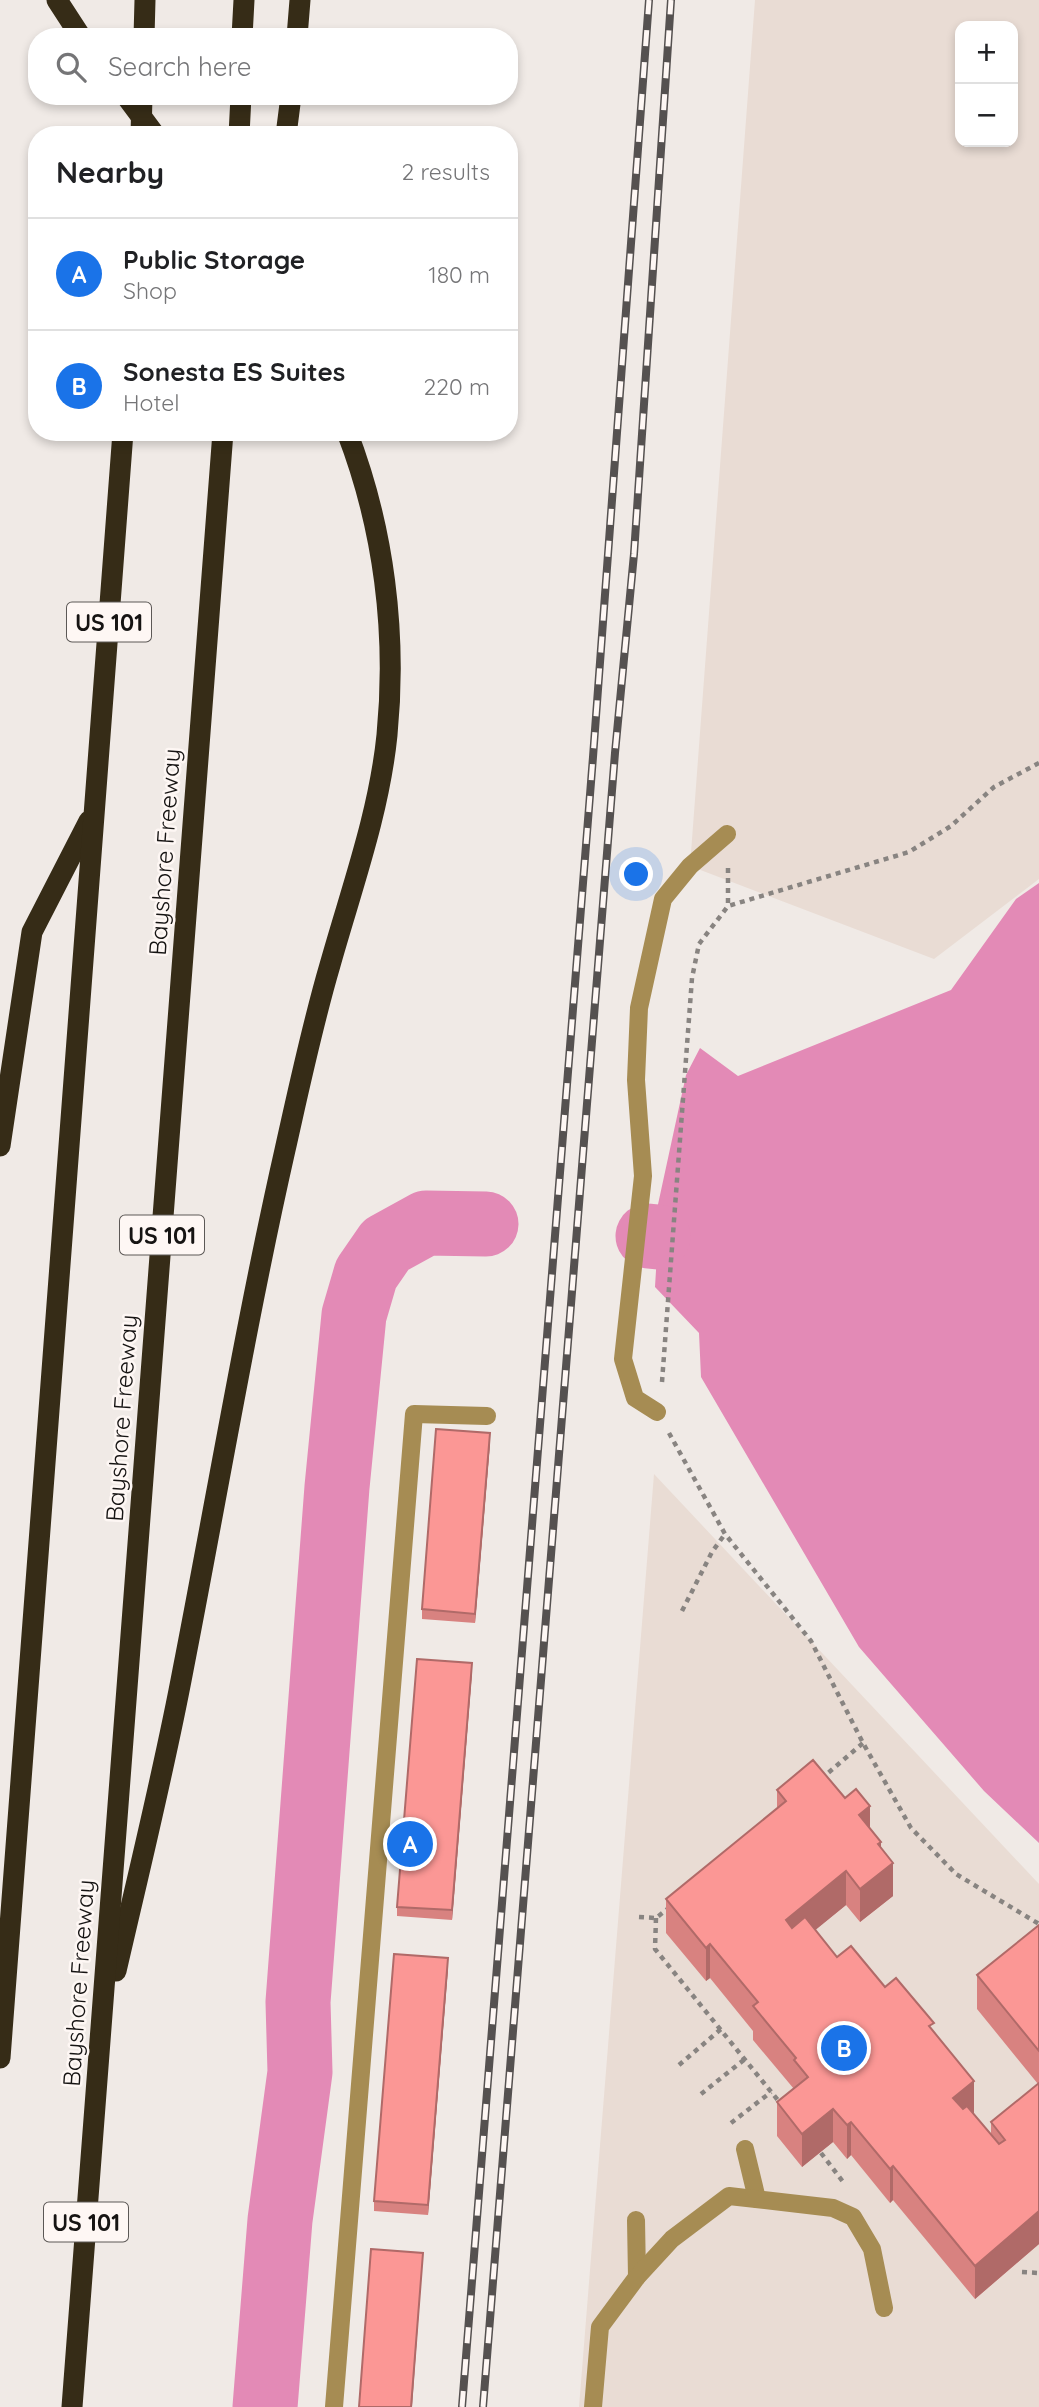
<!DOCTYPE html>
<html lang="en">
<head>
<meta charset="utf-8">
<style>
  body { margin:0; font-family:Quicksand,sans-serif; background:#f2f2f2; color:#202124 }
  .controls { position:absolute; right:21px; top:21px; display:grid; overflow:hidden; border-radius:14px; box-shadow:0 4px 10px #0003 }
  .controls button { width:63px; height:63px; display:grid; place-items:center; padding:0; border:0; border-bottom:2px solid #e0e0e0; background:#fff; color:#202124; font:35px sans-serif }
  .you { position:absolute; left:637px; top:875px; width:24px; height:24px; margin:-18px; border:5px solid #fff; border-radius:50%; background:#1a73e8; box-shadow:0 0 0 10px #1a73e833 }
  .badge { display:grid; place-items:center; width:46px; height:46px; border-radius:50%; background:#1a73e8; color:#fff; font-size:23px; font-weight:700 }
  .pin { position:absolute; translate:-50% -50%; border:4px solid #fff; box-shadow:0 2px 7px #0006 }
  .list { margin:0; padding:0; list-style:none }
  h2 { display:flex; justify-content:space-between; align-items:center; height:91px; margin:0; padding:0 28px; font-size:30px }
  h2 small { font-size:23px; font-weight:400; color:#757577 }
  .list li { display:grid; grid-template-columns:46px 1fr auto; gap:21px; align-items:center; box-sizing:border-box; height:112px; padding:0 28px; border-top:2px solid #e0e0e0 }
  .list b { display:block; font-size:26px; white-space:nowrap }
  .list p { margin:0; font-size:23px; white-space:nowrap; color:#757577 }
  .list em { font-size:23px; font-style:normal; color:#757577 }
  .icon { flex:none; width:38px; height:38px; fill:none; stroke:currentColor; stroke-width:2; stroke-linecap:round; stroke-linejoin:round }
  .map { position:relative; flex:none; width:1039px; height:2407px; overflow:hidden }
  .search { position:absolute; background:#fff; box-shadow:0 4px 10px #0003; left:28px; top:28px; width:490px; height:77px; display:flex; align-items:center; gap:18px; box-sizing:border-box; padding:0 24px; border-radius:28px; color:#757577; font-size:26px }
  .panel { position:absolute; background:#fff; box-shadow:0 4px 10px #0003; left:28px; top:126px; width:490px; height:315px; border-radius:28px }
  .map>svg:first-child { display:block }
  .built { fill:#e9dcd4; fill-rule:evenodd }
  .water { fill:#e38ab6 }
  .lines { fill:none; stroke-linecap:round; stroke-linejoin:round }
  .river { stroke:#e38ab6; stroke-width:65 }
  .path { stroke:#888481; stroke-width:4.5; stroke-dasharray:5 5; stroke-linecap:butt }
  .lane { stroke:#a68c53; stroke-width:18 }
  .highway { stroke:#362c17; stroke-width:21 }
  .rail-casing { stroke:#555150; stroke-width:8 }
  .rail { stroke:#fef7f4; stroke-width:5; stroke-dasharray:16; stroke-linecap:butt }
  .highway-bridge { stroke:#362c17; stroke-width:21 }
  .wall { fill:#d88280 }
  .shaded-wall { fill:#b06a68 }
  .building { fill:#fb9795; stroke:#b06a68; stroke-width:2 }
  .labels { text-anchor:middle; dominant-baseline:central; stroke-width:5; stroke-linejoin:round; paint-order:stroke }
  .shield { fill:#fef7f4; stroke:#5c5856; stroke-width:2 }
  .shield-label { font-size:23px; font-weight:bold; fill:#161413 }
  .street-label { font-size:24px; fill:#161413; stroke:#fef7f4 }
</style>
</head>
<body>
<div class="map">
<svg width="1039" height="2407" viewBox="0 0 1039 2407">
  <rect width="100%" height="100%" fill="#f0eae6"/>
  <g class="built">
    <path d="M 755,0 L 1039,0 L 1039,879 L 934,959 L 690,866 ZM 960,26 L 1013,26 L 1013,142 L 960,142 Z"/>
    <polygon points="654,1474 1039,1884 1039,2407 579,2407"/>
  </g>
  <polygon class="water" points="1039,883 1039,1843 984,1791 859,1647 701,1377 699,1333 655,1287 658,1237 657,1209 686,1075 700,1048 738,1076 951,990 1016,899"/>
  <g class="lines">
    <g class="river">
      <polyline points="648,1236 658,1237"/>
      <polyline points="265,2407 280,2220 300,2072 298,2002 337,1487 354,1315 366,1274 386,1245 426,1223 486,1224"/>
    </g>
    <g class="path">
      <polyline points="728,868 728,906"/>
      <polyline points="662,1382 692,978 699,944 728,906 909,852 951,826 994,787 1039,763"/>
      <polyline points="669,1433 725,1534 811,1641 863,1743 911,1828 956,1874 1039,1924"/>
      <polyline points="682,1611 712,1552 725,1534"/>
      <polyline points="821,1779 863,1743"/>
      <polyline points="639,1917 656,1918 670,1907"/>
      <polyline points="656,1918 655,1949 781,2104"/>
      <polyline points="679,2065 721,2029"/>
      <polyline points="701,2094 745,2059"/>
      <polyline points="731,2123 771,2092"/>
      <polyline points="821,2153 844,2183"/>
      <polyline points="1022,2272 1039,2273"/>
    </g>
    <g class="lane">
      <polyline points="657,1412 635,1398 623,1359 643,1176 636,1080 639,1008 663,899 690,866 727,834"/>
      <polyline points="745,2149 757,2199"/>
      <polyline points="636,2220 637,2277"/>
      <polyline points="334,2407 414,1414 487,1416"/>
      <polyline points="593,2407 600,2327 637,2277 672,2239 729,2196 833,2208 853,2217 872,2249 884,2308"/>
    </g>
    <g class="highway">
      <polyline points="57,0 81,37"/>
      <polyline points="144,37 145,0"/>
      <polyline points="242,37 244,0"/>
      <polyline points="297,37 300,0"/>
      <polyline points="141,135 142,96"/>
      <polyline points="239,135 241,96"/>
      <polyline points="286,135 291,96"/>
      <polyline points="0,1146 32,932 89,821"/>
      <path d="M 116,1971 C 139,1871 164,1771 183,1670 C 217,1496 246,1322 285,1150 C 299,1088 312,1026 330,965 C 351,890 379,814 387,735 C 397,633 384,528 347,432"/>
      <polyline points="0,2058 123,432"/>
      <polyline points="72,2407 223,432"/>
    </g>
    <g class="rail-casing">
      <g id="rail">
        <polyline points="462,2407 593,757 649,0"/>
        <polyline points="483,2407 615,753 634,554 671,0"/>
      </g>
    </g>
    <use href="#rail" class="rail"/>
    <polyline class="highway-bridge" points="126,96 155,135"/>
  </g>
  <g class="wall">
    <polygon points="490,1443 475,1623 422,1619 422,1609"/>
    <polygon points="472,1672 452,1920 397,1916 397,1907"/>
    <polygon points="777,1790 870,1829 881,1847 893,1896 860,1922 846,1905 815,1930 837,1957 885,1987 934,2032 974,2114 991,2134 991,2122 1038,2084 977,2009 977,1975 1039,1925 1039,2244 975,2299 893,2200 890,2203 851,2155 847,2159 833,2142 802,2167 777,2136 777,2102 794,2089 753,2040 753,2031 710,1978 706,1981 666,1933 666,1899 777,1808"/>
    <polygon points="448,1968 428,2215 374,2211 374,2201"/>
  </g>
  <g class="shaded-wall">
    <polygon points="490,1433 490,1443 475,1623 475,1614"/>
    <polygon points="472,1663 472,1672 452,1920 452,1910"/>
    <polygon points="870,1806 870,1839 859,1815"/>
    <polygon points="881,1842 881,1873 893,1863 893,1896 860,1922 860,1889 878,1844"/>
    <polygon points="846,1871 846,1905 786,1954 786,1920"/>
    <polygon points="710,1944 710,1978 706,1981 706,1948"/>
    <polygon points="448,1958 448,1968 428,2215 428,2205"/>
    <polygon points="974,2081 974,2115 953,2131 953,2098"/>
    <polygon points="833,2109 833,2142 802,2167 802,2134"/>
    <polygon points="851,2122 851,2155 847,2159 847,2125"/>
    <polygon points="893,2166 893,2200 890,2203 890,2169"/>
    <polygon points="1039,2211 1039,2244 975,2299 975,2266"/>
    <polygon points="423,2253 412,2407 411,2407"/>
  </g>
  <g class="building">
    <polygon points="436,1429 490,1433 475,1614 422,1609"/>
    <polygon points="417,1659 472,1663 452,1910 397,1907"/>
    <polygon points="813,1760 845,1798 856,1789 870,1806 859,1815 881,1842 878,1844 893,1863 860,1889 846,1871 786,1920 792,1928 805,1917 837,1957 851,1946 885,1987 896,1978 934,2023 929,2026 974,2081 953,2098 963,2109 967,2106 999,2144 1005,2140 991,2122 1039,2083 1039,2211 975,2266 893,2166 890,2169 851,2122 847,2125 833,2109 802,2134 777,2102 808,2077 794,2060 796,2058 753,2006 758,2002 710,1944 706,1948 666,1899 786,1801 777,1790"/>
    <polygon points="1039,1925 1039,2051 977,1975"/>
    <polygon points="394,1954 448,1958 428,2205 374,2201"/>
    <polygon points="371,2249 423,2253 411,2407 359,2407"/>
  </g>
  <g class="labels">
    <g class="shield">
      <rect x="67" y="602.5" width="84" height="39" rx="5"/>
      <rect x="120" y="1215.5" width="84" height="39" rx="5"/>
      <rect x="44" y="2202.5" width="84" height="39" rx="5"/>
    </g>
    <g class="shield-label">
      <text x="109" y="622">US 101</text>
      <text x="162" y="1235">US 101</text>
      <text x="86" y="2222">US 101</text>
    </g>
    <g class="street-label">
      <text transform="translate(164 852) rotate(-86)">Bayshore Freeway</text>
      <text transform="translate(121 1418) rotate(-86)">Bayshore Freeway</text>
      <text transform="translate(78 1983) rotate(-86)">Bayshore Freeway</text>
    </g>
  </g>
</svg>
<div class="controls">
<button>+</button>
<button>−</button>
</div>
<div class="you"></div>
<div class="pin badge" style="left:410px;top:1844px">A</div>
<div class="pin badge" style="left:844px;top:2048px">B</div>
<div class="search"><svg class="icon" aria-label="search" viewBox="0 0 24 24"><circle cx="10" cy="10" r="6"/><path d="M15 15l6 6"/></svg>Search here</div>
<section class="panel">
<h2>Nearby<small>2 results</small></h2>
<ul class="list">
<li><span class="badge">A</span><div><b>Public Storage</b><p>Shop</p></div><em>180 m</em></li>
<li><span class="badge">B</span><div><b>Sonesta ES Suites</b><p>Hotel</p></div><em>220 m</em></li>
</ul>
</section>
</div>
</body>
</html>
